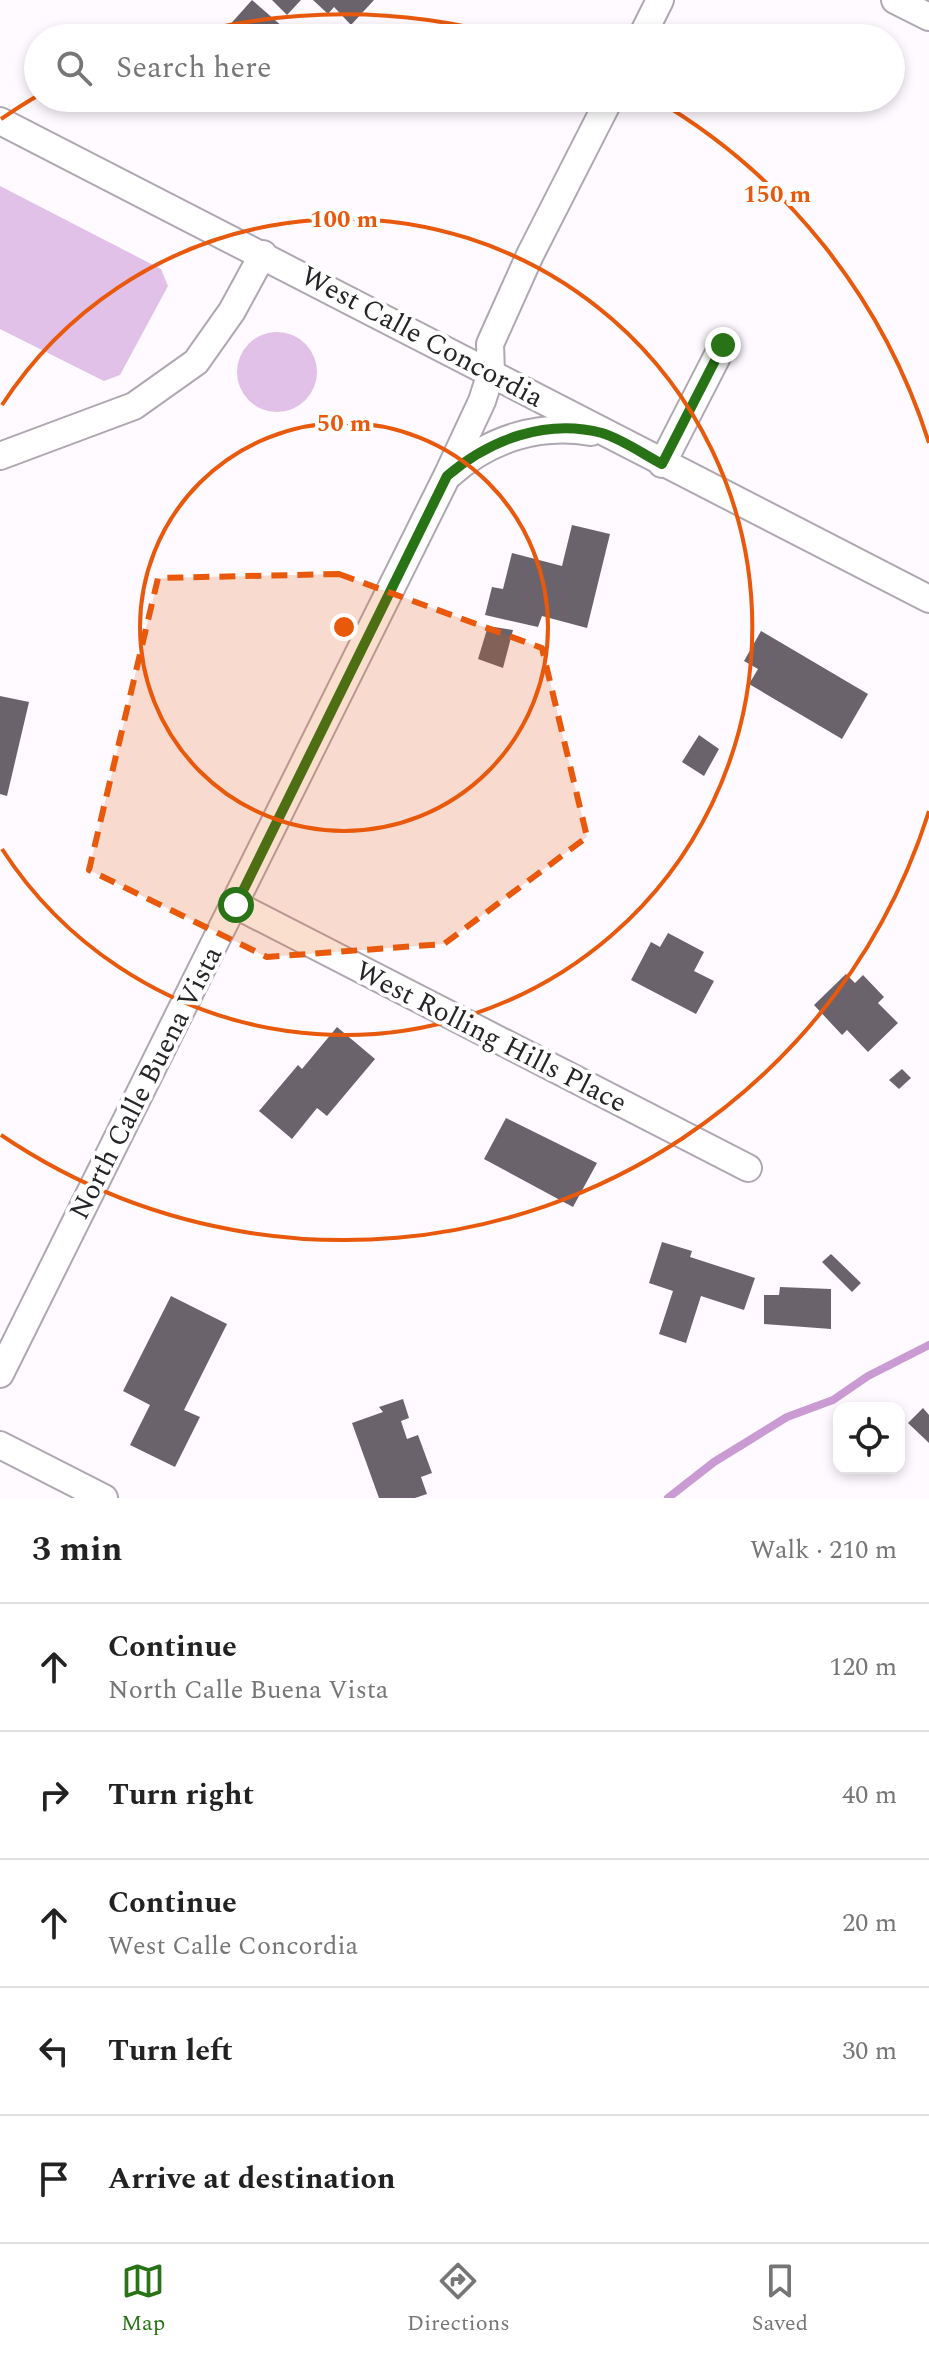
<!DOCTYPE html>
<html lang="en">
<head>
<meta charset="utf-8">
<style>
  body { margin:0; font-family:Spectral,serif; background:#f2f2f2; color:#222 }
  .controls { position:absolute; right:24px; bottom:24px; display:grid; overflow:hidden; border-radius:16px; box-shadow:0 4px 12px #0003 }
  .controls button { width:72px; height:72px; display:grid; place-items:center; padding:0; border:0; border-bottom:2px solid #e0e0e0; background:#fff; color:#222; font:40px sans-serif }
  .stop { position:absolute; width:24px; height:24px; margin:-18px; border:6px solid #297317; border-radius:50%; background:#fff }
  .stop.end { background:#297317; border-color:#fff; box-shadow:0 2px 8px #0008 }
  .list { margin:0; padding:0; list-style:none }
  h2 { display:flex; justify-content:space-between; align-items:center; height:104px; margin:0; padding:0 32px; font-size:34px }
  h2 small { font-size:26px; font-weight:400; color:#767676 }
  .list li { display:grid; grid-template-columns:52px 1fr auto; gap:24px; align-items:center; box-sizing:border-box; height:128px; padding:0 32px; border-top:2px solid #e0e0e0 }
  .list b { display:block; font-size:30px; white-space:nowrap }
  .list p { margin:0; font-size:26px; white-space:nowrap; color:#767676 }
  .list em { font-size:26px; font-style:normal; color:#767676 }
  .icon { flex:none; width:44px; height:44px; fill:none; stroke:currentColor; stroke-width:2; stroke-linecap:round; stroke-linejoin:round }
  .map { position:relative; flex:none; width:929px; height:1498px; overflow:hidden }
  .search { position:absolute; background:#fff; box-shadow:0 4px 12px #0003; left:24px; right:24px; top:24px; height:88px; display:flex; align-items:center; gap:20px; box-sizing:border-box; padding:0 28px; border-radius:44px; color:#767676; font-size:30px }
  .sheet { height:744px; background:#fff }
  nav { display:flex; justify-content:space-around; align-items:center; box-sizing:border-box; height:112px; border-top:2px solid #e0e0e0; background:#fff; font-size:22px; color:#767676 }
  nav a { display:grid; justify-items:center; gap:4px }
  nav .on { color:#297317 }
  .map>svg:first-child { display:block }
  .green { fill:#e1c1e8 }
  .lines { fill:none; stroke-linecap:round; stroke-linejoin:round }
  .stream { stroke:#c99bd2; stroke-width:8 }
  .building { fill:#6a636c }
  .minor-casing { stroke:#afa7b1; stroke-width:30 }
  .minor { stroke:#fff; stroke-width:26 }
  .route { stroke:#297317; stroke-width:10 }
  .marked { fill:#e8590c; fill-opacity:0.2; stroke:#e8590c; stroke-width:6; stroke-dasharray:16 10; stroke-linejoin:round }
  .ring { fill:none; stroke:#e8590c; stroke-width:4 }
  .labels { text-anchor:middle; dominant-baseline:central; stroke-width:8; stroke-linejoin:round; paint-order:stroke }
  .street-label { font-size:28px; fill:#272428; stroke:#fff }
  .centre { fill:#e8590c; stroke:#fff; stroke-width:4 }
  .ring-label { font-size:24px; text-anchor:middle; font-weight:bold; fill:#e8590c; stroke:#fff; stroke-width:8; stroke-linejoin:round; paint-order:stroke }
</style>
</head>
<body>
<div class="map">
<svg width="929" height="1498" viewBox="0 0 929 1498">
  <rect width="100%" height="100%" fill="#fefaff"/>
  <g class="green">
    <polygon points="0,186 161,269 168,286 120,375 104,381 0,329"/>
    <circle cx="277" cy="372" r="40"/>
  </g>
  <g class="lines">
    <polyline class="stream" points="668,1498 714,1462 787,1417 833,1400 868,1376 929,1345"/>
  </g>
  <g class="building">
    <polygon points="252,0 291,34 288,38 218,38"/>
    <polygon points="272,0 301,0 287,15"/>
    <polygon points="313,0 374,0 351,25 334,7 328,14"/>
    <polygon points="572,525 610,534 587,628 542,616 538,627 485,615 492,587 503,589 512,553 562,566"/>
    <polygon points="488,626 513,630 503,668 478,659"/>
    <polygon points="761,631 868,694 842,739 749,684 758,669 744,661"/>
    <polygon points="0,696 29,702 7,796 0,794"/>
    <polygon points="699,735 719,749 704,776 682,762"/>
    <polygon points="668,933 704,952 694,971 714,981 696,1014 631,980 651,942 660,947"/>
    <polygon points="846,974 855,983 863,975 884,997 878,1003 898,1023 868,1052 847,1030 842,1035 814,1005"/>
    <polygon points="337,1027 375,1059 327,1116 317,1108 292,1139 259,1111 298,1065 302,1069"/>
    <polygon points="902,1069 911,1078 899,1089 889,1080"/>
    <polygon points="506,1118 597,1163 573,1207 484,1159"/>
    <polygon points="662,1242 692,1251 690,1257 755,1278 744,1310 701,1296 686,1343 659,1334 673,1291 649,1283"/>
    <polygon points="831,1254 861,1283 852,1292 822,1262"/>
    <polygon points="780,1287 831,1289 831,1329 764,1324 764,1295 779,1295"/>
    <polygon points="171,1296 227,1324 184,1410 200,1417 175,1467 130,1445 150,1405 123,1391"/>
    <polygon points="403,1399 409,1418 401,1421 407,1439 418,1435 432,1473 421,1477 427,1494 415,1498 379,1498 352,1423 383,1412 379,1407"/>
    <polygon points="923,1408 929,1415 929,1443 908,1423"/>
  </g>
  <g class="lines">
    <g class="minor-casing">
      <g id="minor">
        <polyline points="895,0 929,17"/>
        <polyline points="641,38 660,0"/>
        <path d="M 0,121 C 311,278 618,442 929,599"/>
        <polyline points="0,456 134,406 196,362 232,311 263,254"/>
        <polyline points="662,464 723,345"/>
        <path d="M 450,474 C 489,439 539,423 591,432"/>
        <polyline points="236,905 748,1168"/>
        <polyline points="0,1374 447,476 482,401 491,373 490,344 530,255 610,98"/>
        <polyline points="0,1445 104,1498"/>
      </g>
    </g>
    <use href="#minor" class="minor"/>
  </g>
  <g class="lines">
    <path class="route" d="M 236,905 L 447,476 C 489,440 546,418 602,433 C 622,439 643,454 662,464 L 723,345"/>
  </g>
  <path class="marked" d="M 339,574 L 542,648 L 587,837 L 444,944 L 267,957 L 89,870 L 158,578 Z"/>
  <g class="ring">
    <circle cx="344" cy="627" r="204"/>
    <path d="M2 405A408 408 0 1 1 2 849"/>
    <path d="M929 811A613 613 0 0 1 1 1135M1 119A613 613 0 0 1 37 96M175 38A613 613 0 0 1 513 38M655 99A613 613 0 0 1 929 443"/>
  </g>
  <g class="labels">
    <g class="street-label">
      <text transform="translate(422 337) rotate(28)">West Calle Concordia</text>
      <text transform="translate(491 1037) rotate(27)">West Rolling Hills Place</text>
      <text transform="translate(146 1083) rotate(-63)">North Calle Buena Vista</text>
    </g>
  </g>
  <circle cx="344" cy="627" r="12" class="centre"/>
  <g class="ring-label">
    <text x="777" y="202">150 m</text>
    <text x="344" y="227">100 m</text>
    <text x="344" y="431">50 m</text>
  </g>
</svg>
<div class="controls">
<button><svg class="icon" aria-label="locate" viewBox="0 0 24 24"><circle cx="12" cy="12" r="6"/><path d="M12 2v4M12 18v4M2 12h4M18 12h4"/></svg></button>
</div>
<div class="stop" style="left:236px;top:905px"></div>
<div class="stop end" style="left:723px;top:345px"></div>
<div class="search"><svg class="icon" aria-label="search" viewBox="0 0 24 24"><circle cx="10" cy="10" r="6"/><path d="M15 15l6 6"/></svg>Search here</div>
</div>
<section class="sheet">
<h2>3 min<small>Walk · 210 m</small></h2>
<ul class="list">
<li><svg class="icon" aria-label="ahead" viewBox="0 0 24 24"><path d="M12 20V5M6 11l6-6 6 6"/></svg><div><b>Continue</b><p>North Calle Buena Vista</p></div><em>120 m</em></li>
<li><svg class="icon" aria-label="right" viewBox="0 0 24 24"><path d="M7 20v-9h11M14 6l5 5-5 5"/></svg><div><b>Turn right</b></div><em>40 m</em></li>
<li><svg class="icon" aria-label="ahead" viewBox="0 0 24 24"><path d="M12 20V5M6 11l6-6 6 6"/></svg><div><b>Continue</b><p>West Calle Concordia</p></div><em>20 m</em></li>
<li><svg class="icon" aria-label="left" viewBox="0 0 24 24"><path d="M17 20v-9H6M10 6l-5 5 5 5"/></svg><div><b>Turn left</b></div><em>30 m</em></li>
<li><svg class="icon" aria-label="arrive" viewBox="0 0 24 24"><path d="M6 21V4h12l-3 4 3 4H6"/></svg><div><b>Arrive at destination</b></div></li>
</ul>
</section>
<nav>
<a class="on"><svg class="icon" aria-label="map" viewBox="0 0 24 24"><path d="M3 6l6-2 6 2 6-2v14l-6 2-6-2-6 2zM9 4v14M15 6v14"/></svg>Map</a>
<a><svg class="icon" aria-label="directions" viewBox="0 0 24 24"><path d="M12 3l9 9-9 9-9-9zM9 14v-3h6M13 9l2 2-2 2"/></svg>Directions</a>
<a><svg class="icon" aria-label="saved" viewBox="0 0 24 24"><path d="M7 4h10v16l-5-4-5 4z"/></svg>Saved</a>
</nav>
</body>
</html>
